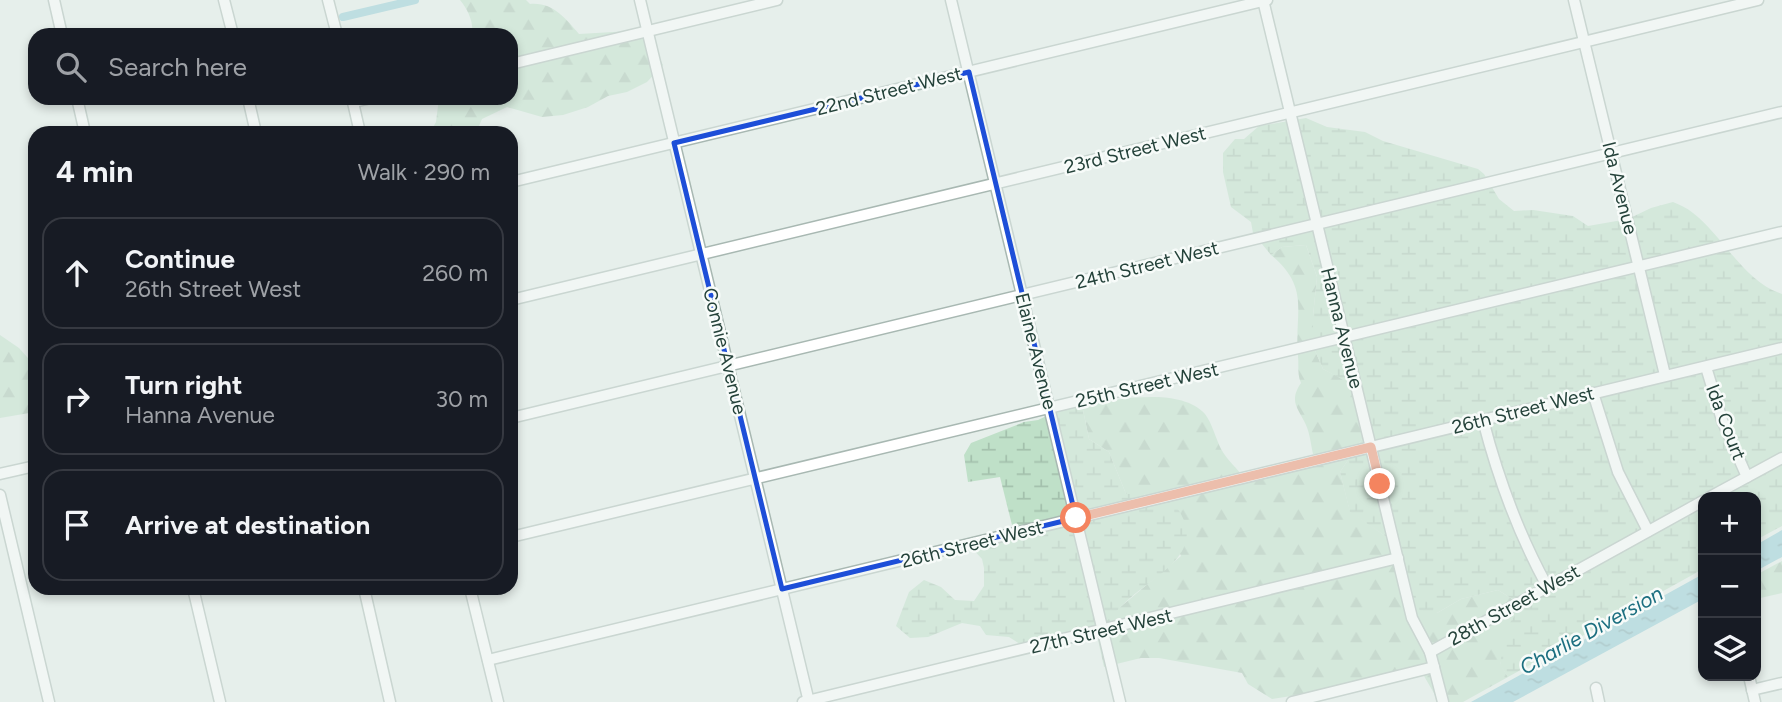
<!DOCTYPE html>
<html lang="en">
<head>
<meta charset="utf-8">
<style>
  body { margin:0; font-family:Figtree,sans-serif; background:#242831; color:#f1f3f6 }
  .controls { position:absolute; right:21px; bottom:21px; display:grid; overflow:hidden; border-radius:14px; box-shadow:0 4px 10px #0003 }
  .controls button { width:63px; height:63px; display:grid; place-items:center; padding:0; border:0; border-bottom:2px solid #363941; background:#171b24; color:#f1f3f6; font:35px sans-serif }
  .stop { position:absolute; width:21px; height:21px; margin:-16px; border:5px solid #f4845f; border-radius:50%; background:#fff }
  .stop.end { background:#f4845f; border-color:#fff; box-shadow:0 2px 7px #0008 }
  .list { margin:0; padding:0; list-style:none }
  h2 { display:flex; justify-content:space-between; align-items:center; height:91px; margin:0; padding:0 28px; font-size:30px }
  h2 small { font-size:23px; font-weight:400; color:#9ea1a6 }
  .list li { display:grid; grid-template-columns:46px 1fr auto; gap:21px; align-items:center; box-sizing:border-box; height:112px; margin:0 14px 14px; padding:0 14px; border:2px solid #363941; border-radius:21px }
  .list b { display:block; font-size:26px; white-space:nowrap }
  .list p { margin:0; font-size:23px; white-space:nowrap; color:#9ea1a6 }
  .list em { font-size:23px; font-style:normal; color:#9ea1a6 }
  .icon { flex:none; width:38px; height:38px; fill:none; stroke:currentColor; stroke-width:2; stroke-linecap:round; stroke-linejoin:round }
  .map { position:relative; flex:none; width:1782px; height:702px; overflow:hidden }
  .search { position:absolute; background:#171b24; box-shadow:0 4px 10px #0003; left:28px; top:28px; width:490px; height:77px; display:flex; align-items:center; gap:18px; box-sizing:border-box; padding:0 24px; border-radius:21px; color:#9ea1a6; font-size:26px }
  .panel { position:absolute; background:#171b24; box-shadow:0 4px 10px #0003; left:28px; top:126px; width:490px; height:469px; border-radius:21px }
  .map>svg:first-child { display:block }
  .forest { fill:url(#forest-firs) }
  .wetland { fill:url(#wetland-marsh) }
  .water { fill:url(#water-ripples) }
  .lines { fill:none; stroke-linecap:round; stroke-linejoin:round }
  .canal { stroke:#8ec9d4; stroke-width:8 }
  .minor-casing { stroke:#a8b8b2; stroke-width:13 }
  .minor { stroke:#fff; stroke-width:10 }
  .route { stroke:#f4845f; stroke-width:9 }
  .marked { fill:none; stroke:#1d4ed8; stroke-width:5; stroke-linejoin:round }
  .labels { text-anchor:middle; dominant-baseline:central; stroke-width:5; stroke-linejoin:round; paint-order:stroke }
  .street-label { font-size:19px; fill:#24423a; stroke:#f7fbf9 }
  .water-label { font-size:21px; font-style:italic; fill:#1c6f80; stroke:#f7fbf9 }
</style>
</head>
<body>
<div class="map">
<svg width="1782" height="702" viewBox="0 0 1782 702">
  <defs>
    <pattern id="forest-firs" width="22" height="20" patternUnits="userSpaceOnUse" patternTransform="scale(1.75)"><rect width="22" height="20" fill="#bfe0c8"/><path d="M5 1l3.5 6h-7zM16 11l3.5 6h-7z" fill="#a4c1ad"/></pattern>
    <pattern id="wetland-marsh" width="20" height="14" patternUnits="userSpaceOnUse" patternTransform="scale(1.75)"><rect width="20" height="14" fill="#bfe0c8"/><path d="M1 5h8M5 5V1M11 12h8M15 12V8" fill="none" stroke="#a4c1ad"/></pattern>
    <pattern id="water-ripples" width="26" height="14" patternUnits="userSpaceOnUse" patternTransform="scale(1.75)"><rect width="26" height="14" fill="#8ec9d4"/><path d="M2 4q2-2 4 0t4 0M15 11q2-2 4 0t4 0" fill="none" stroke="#74a5ad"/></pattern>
  </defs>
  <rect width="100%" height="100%" fill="#e6efeb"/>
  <g class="forest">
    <path d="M 460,0 L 526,0 L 530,4 C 553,2 565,18 579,34 L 630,31 L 652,43 L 663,65 L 647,82 L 627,92 L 608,96 L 588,107 L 563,115 L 542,117 L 507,107 L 482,119 L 476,133 L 430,133 L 436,122 L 439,98 L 511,98 L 511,35 L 472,35 C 474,22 468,10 460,0 Z"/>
    <path d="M 1306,245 L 1317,277 L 1313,316 L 1313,346 L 1323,369 L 1347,381 L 1358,407 L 1362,439 L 1340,472 L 1350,511 L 1388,538 L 1397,561 L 1437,613 L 1461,599 L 1498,590 L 1522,605 L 1500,664 L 1508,677 L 1463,702 L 1439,702 L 1420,669 L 1413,666 L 1336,689 L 1272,699 L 1248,684 L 1242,673 L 1159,658 L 1141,658 L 1104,667 L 1096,631 L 1112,614 L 1181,556 L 1156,501 L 1144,494 L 1126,494 L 1109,452 L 1089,439 L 1082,405 C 1116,400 1179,386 1205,414 C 1212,423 1216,439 1221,449 C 1227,460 1238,469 1245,479 L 1315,467 L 1316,454 L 1313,454 C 1311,445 1310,434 1306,425 C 1299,409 1288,402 1301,383 C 1297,374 1299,366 1298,356 C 1294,312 1311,288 1271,255 L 1282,247 Z"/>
    <polygon points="0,335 19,348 35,366 35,412 0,418"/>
    <polygon points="1782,561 1782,593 1756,599 1756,575"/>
  </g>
  <g class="wetland">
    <path d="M 1306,118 L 1327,127 L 1365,132 L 1383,141 L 1478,169 L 1484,174 L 1499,199 L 1514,211 L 1533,210 L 1573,216 L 1588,226 L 1628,219 L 1651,208 L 1673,202 C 1680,205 1687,208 1693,213 C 1724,237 1743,281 1782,294 L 1782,526 L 1756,540 L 1756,497 L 1703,497 L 1703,569 L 1508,677 L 1500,665 L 1505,630 L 1522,605 L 1498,590 L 1461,599 L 1437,613 L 1411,609 L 1388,538 L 1350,512 L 1340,472 L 1362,439 L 1358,407 L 1347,382 L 1323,369 L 1313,346 L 1313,316 L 1317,277 L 1306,245 L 1282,247 L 1271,255 L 1253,233 L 1251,222 L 1231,207 L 1223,172 L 1223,153 L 1235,139 L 1244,139 L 1259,126 Z"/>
    <path d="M 1082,405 L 1089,439 L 1109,452 L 1126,494 L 1144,494 L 1156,501 L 1174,504 C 1211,550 1159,573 1129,599 C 1121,606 1101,628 1094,632 C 1077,639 1045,643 1026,648 L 1009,637 L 986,635 L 980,626 L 962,623 L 928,637 L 910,638 L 896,626 L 909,592 L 924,580 L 941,587 L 955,600 L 974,601 L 984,586 L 984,568 L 982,559 L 969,545 L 1014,533 L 1000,477 L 968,482 L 964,455 L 971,443 L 1024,422 L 1038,420 L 1057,411 Z"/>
  </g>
  <g class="water">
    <polygon points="1782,530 1782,557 1756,571 1756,545"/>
    <polygon points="1703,574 1703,599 1513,702 1471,702"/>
  </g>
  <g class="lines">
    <polyline class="canal" points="343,17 415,0"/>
    <g class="minor-casing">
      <g id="minor">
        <polyline points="54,0 62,35"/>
        <polyline points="224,0 233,35"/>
        <polyline points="328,0 337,35"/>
        <polyline points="640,0 809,702"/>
        <polyline points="951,0 1120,702"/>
        <polyline points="1263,0 1412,618 1430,652 1443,702"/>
        <polyline points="1574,0 1665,375"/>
        <polyline points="511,64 777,0"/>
        <polyline points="77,98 85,133"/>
        <polyline points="248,98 256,133"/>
        <polyline points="352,98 360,133"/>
        <polyline points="353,102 371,98"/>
        <polyline points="511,182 1267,0"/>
        <polyline points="511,300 1758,0"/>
        <polyline points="1706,367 1722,420 1747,477"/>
        <polyline points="1593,393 1618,472 1648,531"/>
        <polyline points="511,418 1782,112"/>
        <path d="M 1483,420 C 1498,478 1518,533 1547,586"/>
        <polyline points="0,474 35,466"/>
        <polyline points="0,495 49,702"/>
        <polyline points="1710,497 1782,458"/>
        <polyline points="511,537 1782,232"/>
        <polyline points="193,588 220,702"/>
        <polyline points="364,588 390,702"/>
        <polyline points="470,588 498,702"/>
        <polyline points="1430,652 1703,501"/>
        <polyline points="488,660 1782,348"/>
        <polyline points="1749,676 1755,702"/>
        <polyline points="1596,688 1599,702"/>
        <polyline points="1752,690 1782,683"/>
        <polyline points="803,702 1398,558"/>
        <polyline points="1292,702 1434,667"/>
      </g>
    </g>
    <use href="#minor" class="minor"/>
  </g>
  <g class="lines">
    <polyline class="route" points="1076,518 1371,447 1380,484"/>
  </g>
  <path d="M0 0H1782V702H0ZM 969,72 L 1076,518 L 782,589 L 674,143 Z" fill="#e6efeb" fill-opacity=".55" fill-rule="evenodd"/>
  <path class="marked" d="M 969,72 L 1076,518 L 782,589 L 674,143 Z"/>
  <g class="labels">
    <g class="street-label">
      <text transform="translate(889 91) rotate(-14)">22nd Street West</text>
      <text transform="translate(1135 150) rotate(-14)">23rd Street West</text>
      <text transform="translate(1620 188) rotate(76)">Ida Avenue</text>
      <text transform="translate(1147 265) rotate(-14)">24th Street West</text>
      <text transform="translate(1342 328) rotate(76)">Hanna Avenue</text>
      <text transform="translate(725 351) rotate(76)">Connie Avenue</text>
      <text transform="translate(1036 351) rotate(76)">Elaine Avenue</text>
      <text transform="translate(1147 385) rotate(-13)">25th Street West</text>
      <text transform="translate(1523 410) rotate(-14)">26th Street West</text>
      <text transform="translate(1726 422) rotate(69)">Ida Court</text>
      <text transform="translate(972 544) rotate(-14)">26th Street West</text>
      <text transform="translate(1514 605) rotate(-29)">28th Street West</text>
      <text transform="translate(1101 631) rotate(-13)">27th Street West</text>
    </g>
    <g class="water-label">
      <text transform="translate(1591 630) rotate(-29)">Charlie Diversion</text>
    </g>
  </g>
</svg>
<div class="controls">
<button>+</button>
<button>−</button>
<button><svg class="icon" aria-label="layers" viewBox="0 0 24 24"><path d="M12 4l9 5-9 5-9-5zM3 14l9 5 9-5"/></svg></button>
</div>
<div class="stop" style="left:1076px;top:518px"></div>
<div class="stop end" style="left:1380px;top:484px"></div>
<div class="search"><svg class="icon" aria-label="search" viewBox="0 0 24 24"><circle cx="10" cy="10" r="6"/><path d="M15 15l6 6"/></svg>Search here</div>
<section class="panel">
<h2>4 min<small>Walk · 290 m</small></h2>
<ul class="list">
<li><svg class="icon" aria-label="ahead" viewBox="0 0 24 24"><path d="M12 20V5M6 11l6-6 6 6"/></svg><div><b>Continue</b><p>26th Street West</p></div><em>260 m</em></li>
<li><svg class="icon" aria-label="right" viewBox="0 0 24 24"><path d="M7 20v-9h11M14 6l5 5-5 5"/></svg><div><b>Turn right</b><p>Hanna Avenue</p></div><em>30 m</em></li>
<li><svg class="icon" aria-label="arrive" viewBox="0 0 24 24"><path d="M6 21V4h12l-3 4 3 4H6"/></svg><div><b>Arrive at destination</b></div></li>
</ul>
</section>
</div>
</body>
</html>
